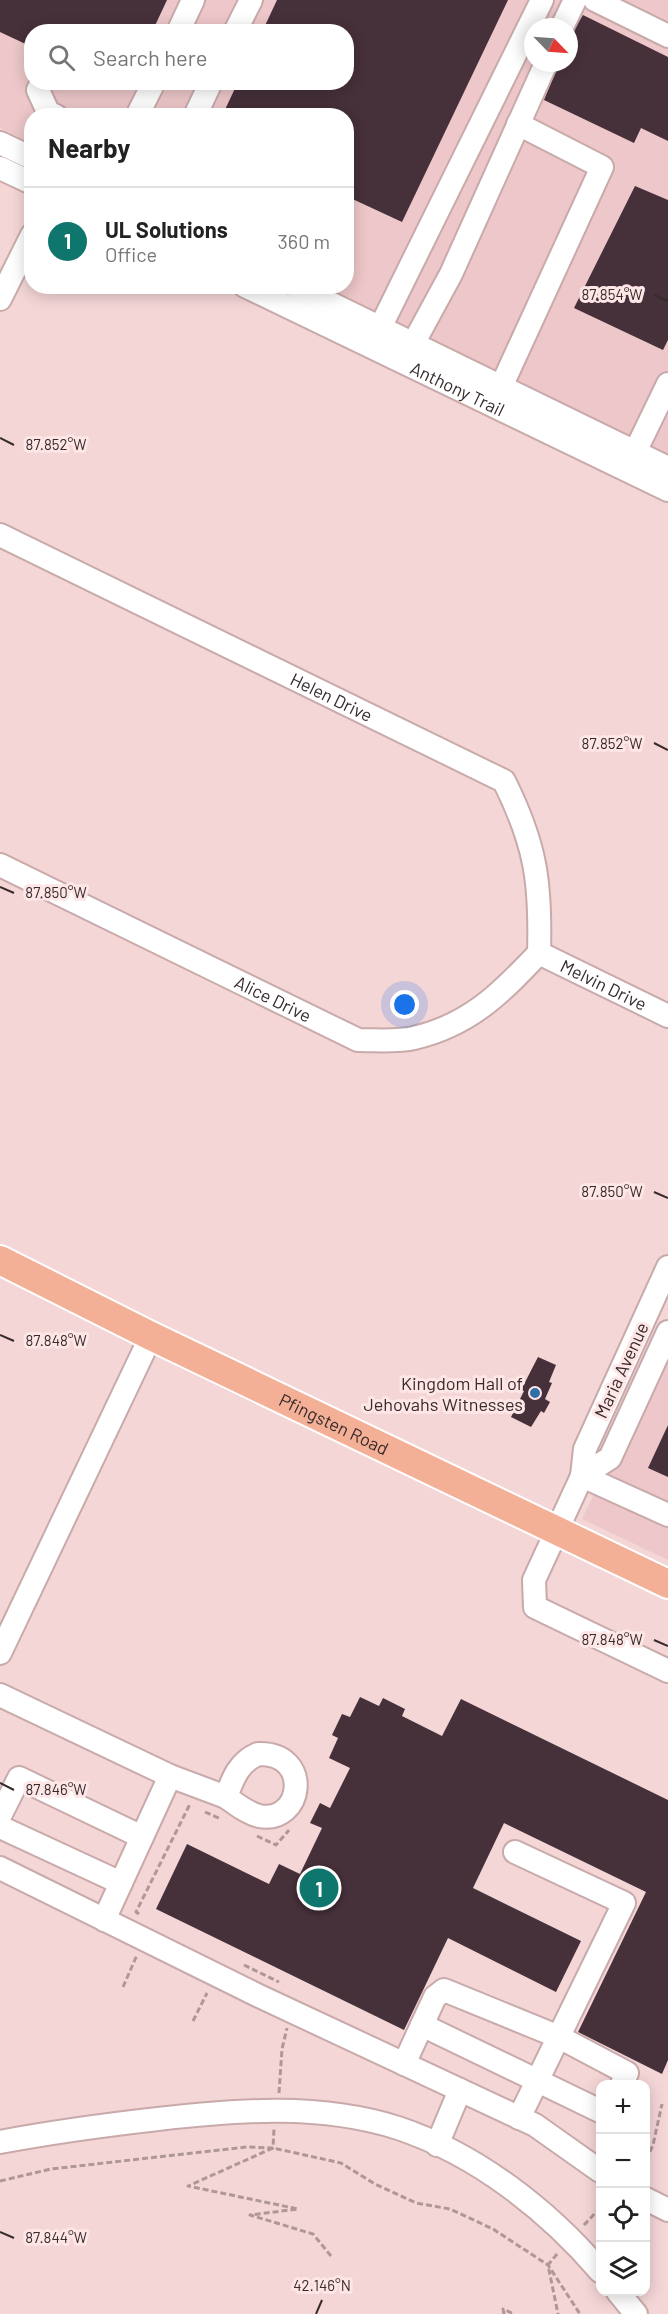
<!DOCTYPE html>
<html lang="en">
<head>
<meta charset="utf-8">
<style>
  body { margin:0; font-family:Barlow,sans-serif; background:#f6f6f6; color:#222 }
  .controls { position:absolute; right:18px; bottom:18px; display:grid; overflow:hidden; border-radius:12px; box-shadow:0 3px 15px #0003 }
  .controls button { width:54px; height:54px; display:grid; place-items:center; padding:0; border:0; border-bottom:2px solid #e0e0e0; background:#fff; color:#222; font:30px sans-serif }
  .compass { position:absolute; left:524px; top:18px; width:54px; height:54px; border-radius:50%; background:#fff; box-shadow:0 3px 15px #0003; rotate:115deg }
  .you { position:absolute; left:405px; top:1005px; width:21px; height:21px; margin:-15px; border:4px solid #fff; border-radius:50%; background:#1a73e8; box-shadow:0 0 0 9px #1a73e833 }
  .badge { display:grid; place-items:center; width:39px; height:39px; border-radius:50%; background:#0f766e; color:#fff; font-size:20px; font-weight:700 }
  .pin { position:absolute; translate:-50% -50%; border:3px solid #fff; box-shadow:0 2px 6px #0006 }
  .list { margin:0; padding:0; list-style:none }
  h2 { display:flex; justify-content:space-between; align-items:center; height:78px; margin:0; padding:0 24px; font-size:26px }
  h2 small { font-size:20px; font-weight:400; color:#767676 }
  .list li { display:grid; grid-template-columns:39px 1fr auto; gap:18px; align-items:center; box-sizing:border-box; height:108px; padding:0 24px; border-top:2px solid #e0e0e0 }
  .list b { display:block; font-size:22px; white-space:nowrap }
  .list p { margin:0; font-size:20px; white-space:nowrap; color:#767676 }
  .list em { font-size:20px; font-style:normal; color:#767676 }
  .icon { flex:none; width:33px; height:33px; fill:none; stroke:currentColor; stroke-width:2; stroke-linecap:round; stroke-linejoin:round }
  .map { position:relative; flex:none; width:668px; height:2314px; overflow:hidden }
  .search { position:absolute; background:#fff; box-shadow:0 3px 15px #0003; left:24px; top:24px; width:330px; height:66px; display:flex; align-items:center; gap:15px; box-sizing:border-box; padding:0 21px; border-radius:24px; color:#767676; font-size:22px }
  .panel { position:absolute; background:#fff; box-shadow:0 3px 15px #0003; left:24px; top:108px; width:330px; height:186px; border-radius:24px }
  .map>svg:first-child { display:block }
  .built { fill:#edc7c9; fill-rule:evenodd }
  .building { fill:#46303a }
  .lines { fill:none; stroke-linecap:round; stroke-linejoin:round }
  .minor-casing { stroke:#c8aaab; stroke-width:26 }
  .major-casing { stroke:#fff; stroke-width:32 }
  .path { stroke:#af9798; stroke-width:3; stroke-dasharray:6 3; stroke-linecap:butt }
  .minor { stroke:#fff; stroke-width:22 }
  .major { stroke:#f4af97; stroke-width:28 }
  .ticks { fill:none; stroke:#372b2b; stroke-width:2 }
  .poi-dot { fill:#2f70a6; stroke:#fee5e6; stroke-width:2 }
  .labels { text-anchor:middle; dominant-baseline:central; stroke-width:6; stroke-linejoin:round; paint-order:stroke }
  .street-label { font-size:18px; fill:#372b2b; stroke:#fee5e6 }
  .poi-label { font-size:18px; fill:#372b2b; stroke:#fee5e6; text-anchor:end }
  .ticks-label { font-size:15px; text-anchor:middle; fill:#372b2b; stroke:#fee5e6; stroke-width:6; stroke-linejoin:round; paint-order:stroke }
</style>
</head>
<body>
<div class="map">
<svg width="668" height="2314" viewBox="0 0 668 2314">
  <rect width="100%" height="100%" fill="#f5d6d7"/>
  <g class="built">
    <path d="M 0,0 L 668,0 L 668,457 L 322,287 L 346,286 L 346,116 L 32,116 L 31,143 L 0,128 ZM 533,27 L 569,27 L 569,63 L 533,63 ZM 32,32 L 346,32 L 346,82 L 32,82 Z"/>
    <polygon points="668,1342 668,1560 582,1519"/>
  </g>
  <g class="building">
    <polygon points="0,0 167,0 152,32 32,32 32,47 0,32"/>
    <polygon points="277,0 508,0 402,222 346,196 346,116 222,116 238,82 346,82 346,32 262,32"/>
    <polygon points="583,15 668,57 668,141 641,128 634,143 544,100 559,63 569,63 569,38"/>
    <polygon points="635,186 668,200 668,340 663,350 574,308"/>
    <polygon points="538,1357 556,1365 549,1382 552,1383 545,1399 550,1402 544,1413 541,1411 531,1427 511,1417 524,1391 521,1390"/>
    <polygon points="668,1425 668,1477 648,1468"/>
    <polygon points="360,1697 379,1706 383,1698 405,1709 402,1716 442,1736 461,1699 668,1800 668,2060 662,2074 578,2032 646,1892 504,1823 473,1888 581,1941 556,1992 448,1938 404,2030 156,1909 187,1844 269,1884 279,1864 300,1874 322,1828 310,1823 320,1803 330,1808 350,1768 329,1758 338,1738 332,1735 342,1714 350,1717"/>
  </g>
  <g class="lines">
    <g class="minor-casing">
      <g id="minor">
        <polyline points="595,0 668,36"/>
        <polyline points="562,27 575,0"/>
        <polyline points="178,32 193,0"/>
        <polyline points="235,32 251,0"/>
        <polyline points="42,82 38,90 48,112 56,116"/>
        <polyline points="137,116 154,82"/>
        <polyline points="195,116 211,82"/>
        <polyline points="0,143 32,158"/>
        <polyline points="0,168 32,183"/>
        <path id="s1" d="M 245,286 L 668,490"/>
        <polyline points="295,286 668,468"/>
        <polyline points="0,299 32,235"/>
        <polyline points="380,328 542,0"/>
        <polyline points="413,344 451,274 546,63"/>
        <polyline points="501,387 602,167 518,124"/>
        <polyline points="635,452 668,384"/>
        <path id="s2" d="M 0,535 L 504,781 C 536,845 541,883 539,953"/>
        <path id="s3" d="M 0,865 L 358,1040 C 376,1040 397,1042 414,1038 C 470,1025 501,993 539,953"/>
        <path id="s4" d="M 539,953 L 668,1016"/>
        <polyline points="668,1267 585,1449 582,1476 534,1580 535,1607 668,1671"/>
        <polyline points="582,1476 610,1458 668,1332"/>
        <polyline points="582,1476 668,1515"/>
        <polyline points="0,1653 151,1336"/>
        <polyline points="0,1695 170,1776 226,1797"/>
        <path d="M 258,1754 C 313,1752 303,1825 259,1816 C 247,1813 236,1804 226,1797 C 233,1778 239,1762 258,1754 Z"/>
        <polyline points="0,1816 19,1778 142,1837"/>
        <polyline points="0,1827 121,1883"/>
        <polyline points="515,1852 624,1903 519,2118"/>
        <polyline points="0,1868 259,1996 535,2125 600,2171"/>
        <polyline points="104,1920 170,1776"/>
        <polyline points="422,2025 600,2111"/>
        <polyline points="404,2064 435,1997 444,1990 559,2037 627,2073 622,2084"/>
        <path d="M 0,2142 C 53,2132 105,2125 158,2119 C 237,2110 321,2103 398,2128 C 476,2154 547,2209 600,2271"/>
        <polyline points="437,2145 460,2090"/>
        <polyline points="646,2199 668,2210"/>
        <polyline points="618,2292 636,2314"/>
      </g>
    </g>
    <g class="major-casing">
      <g id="major">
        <path id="s5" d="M 0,1260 L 151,1336 L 668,1584"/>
      </g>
    </g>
    <g class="path">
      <polyline points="205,1812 221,1819"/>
      <polyline points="257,1836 276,1845 289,1830"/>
      <polyline points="139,1914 136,1912 190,1804"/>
      <polyline points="244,1965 279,1982"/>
      <polyline points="123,1987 137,1955"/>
      <polyline points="193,2021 207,1993"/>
      <polyline points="279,2093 282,2049 287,2028"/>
      <polyline points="646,2160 653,2145 662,2104"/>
      <polyline points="0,2181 51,2169 247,2147 273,2148 274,2129"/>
      <polyline points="584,2225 600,2208"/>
      <polyline points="557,2254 548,2265 558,2314"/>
      <polyline points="331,2256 313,2234 250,2215 298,2209 188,2186 273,2148 341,2163 375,2184 416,2203 450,2209 493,2229 548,2265 580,2314"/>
      <polyline points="504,2314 503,2309 514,2314"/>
    </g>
    <use href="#minor" class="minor"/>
    <use href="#major" class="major"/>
  </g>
  <path class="ticks" d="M 654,295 L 668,301M 0,438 L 14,445M 654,743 L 668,750M 0,887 L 14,893M 654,1192 L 668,1198M 0,1335 L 14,1341M 654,1640 L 668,1646M 0,1783 L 14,1790M 0,2232 L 14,2238M 316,2314 L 322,2300"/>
  <circle class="poi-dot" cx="535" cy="1393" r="6"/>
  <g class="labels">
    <g class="street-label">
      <text stroke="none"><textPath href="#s1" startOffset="236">Anthony Trail</textPath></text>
      <text stroke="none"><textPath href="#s2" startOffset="369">Helen Drive</textPath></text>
      <text stroke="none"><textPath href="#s4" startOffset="72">Melvin Drive</textPath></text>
      <text stroke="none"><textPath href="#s3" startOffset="304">Alice Drive</textPath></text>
      <text transform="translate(621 1370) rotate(-65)">Maria Avenue</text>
      <text stroke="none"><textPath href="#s5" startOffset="372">Pfingsten Road</textPath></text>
    </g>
    <g class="poi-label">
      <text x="523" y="1383">Kingdom Hall of<tspan x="523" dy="21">Jehovahs Witnesses</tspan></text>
    </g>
  </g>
  <g class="ticks-label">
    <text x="612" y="300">87.854°W</text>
    <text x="56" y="450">87.852°W</text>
    <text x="612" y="749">87.852°W</text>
    <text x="56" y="898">87.850°W</text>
    <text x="612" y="1197">87.850°W</text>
    <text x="56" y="1346">87.848°W</text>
    <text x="612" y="1645">87.848°W</text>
    <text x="56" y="1795">87.846°W</text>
    <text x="56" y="2243">87.844°W</text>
    <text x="322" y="2291">42.146°N</text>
  </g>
</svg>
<div class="controls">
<button>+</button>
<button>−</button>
<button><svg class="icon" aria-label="locate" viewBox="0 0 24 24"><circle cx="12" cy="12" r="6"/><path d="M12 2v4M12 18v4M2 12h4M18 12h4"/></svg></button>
<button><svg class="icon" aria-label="layers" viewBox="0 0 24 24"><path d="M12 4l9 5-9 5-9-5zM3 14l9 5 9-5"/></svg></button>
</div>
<svg class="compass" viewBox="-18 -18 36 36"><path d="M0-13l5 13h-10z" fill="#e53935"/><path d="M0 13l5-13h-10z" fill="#767676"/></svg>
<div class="you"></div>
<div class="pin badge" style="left:319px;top:1888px">1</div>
<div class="search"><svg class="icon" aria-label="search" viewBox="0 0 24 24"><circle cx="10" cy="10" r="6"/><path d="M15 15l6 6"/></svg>Search here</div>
<section class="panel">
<h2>Nearby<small></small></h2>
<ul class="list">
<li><span class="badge">1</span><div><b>UL Solutions</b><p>Office</p></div><em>360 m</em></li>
</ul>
</section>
</div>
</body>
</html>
